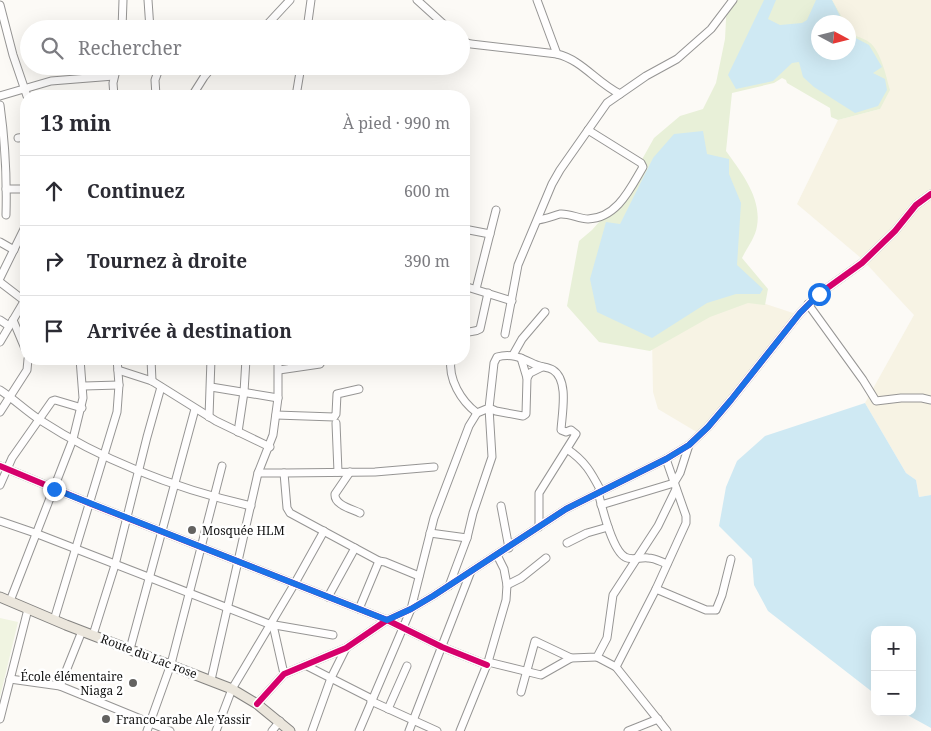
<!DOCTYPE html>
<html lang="fr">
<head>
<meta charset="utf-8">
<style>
  body { margin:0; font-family:"Noto Serif",serif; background:#f7f7f7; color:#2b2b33 }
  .controls { position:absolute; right:15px; bottom:15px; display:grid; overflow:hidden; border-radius:10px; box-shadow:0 5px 20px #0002 }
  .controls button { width:45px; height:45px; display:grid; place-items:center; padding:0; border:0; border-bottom:1px solid #e1e1e2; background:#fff; color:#2b2b33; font:25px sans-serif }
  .compass { position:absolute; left:811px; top:15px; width:45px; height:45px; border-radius:50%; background:#fff; box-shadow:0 5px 20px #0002; rotate:97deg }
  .stop { position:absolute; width:15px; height:15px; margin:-11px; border:4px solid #1a73e8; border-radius:50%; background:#fff }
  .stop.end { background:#1a73e8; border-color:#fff; box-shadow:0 1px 5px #0008 }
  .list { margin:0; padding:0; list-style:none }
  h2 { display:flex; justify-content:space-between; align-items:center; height:65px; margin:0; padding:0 20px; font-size:21px }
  h2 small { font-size:16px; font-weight:400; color:#7c7c81 }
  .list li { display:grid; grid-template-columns:32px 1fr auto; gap:15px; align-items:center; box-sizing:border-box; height:70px; padding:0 20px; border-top:1px solid #e1e1e2 }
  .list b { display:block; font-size:19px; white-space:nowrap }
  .list em { font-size:16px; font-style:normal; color:#7c7c81 }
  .icon { flex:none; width:28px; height:28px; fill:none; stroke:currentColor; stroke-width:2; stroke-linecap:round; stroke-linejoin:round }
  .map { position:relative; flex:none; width:931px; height:731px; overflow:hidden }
  .search { position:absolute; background:#fff; box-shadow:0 5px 20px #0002; left:20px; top:20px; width:450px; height:55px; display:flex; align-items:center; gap:12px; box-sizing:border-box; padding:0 18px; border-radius:28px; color:#7c7c81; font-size:19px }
  .panel { position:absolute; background:#fff; box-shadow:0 5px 20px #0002; left:20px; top:90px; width:450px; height:275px; border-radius:20px }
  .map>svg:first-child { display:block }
  .farmland { fill:#f7f3e4 }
  .green { fill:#e8f0d8 }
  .pitch { fill:#f0f4e1 }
  .water { fill:#cfe9f3 }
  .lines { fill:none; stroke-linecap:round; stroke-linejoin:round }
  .minor-casing { stroke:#969594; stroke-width:9 }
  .major-casing { stroke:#848381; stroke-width:11 }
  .minor { stroke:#fffefe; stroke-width:7 }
  .major { stroke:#ebe6dc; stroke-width:9 }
  .cycleway-casing { stroke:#fff; stroke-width:9 }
  .cycleway { stroke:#d6006c; stroke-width:6 }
  .route { stroke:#1a73e8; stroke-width:6 }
  .poi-dot { fill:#636260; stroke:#fff; stroke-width:2 }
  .labels { text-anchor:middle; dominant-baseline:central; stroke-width:5; stroke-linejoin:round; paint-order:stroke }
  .poi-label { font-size:12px; fill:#101010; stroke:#fff; text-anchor:start }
  .street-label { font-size:12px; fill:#101010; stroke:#fff }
</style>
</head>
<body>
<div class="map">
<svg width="931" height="731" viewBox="0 0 931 731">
  <rect width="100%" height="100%" fill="#fcfaf6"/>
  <g class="farmland">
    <polygon points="832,0 931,0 931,495 919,497 916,480 906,473 865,403 914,315 861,258 797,204 838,120 880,109 870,43 851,34 849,29 848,22 845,22"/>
    <polygon points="736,294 796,314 700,434 658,409 653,392 652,338"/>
  </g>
  <path class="green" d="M 727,0 L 832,0 L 845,22 L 818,22 L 818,52 L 848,52 L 849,29 C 853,37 862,37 869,42 C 881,51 886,76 890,90 L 880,109 L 838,120 L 831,117 L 830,108 L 787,83 L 786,80 L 782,78 L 774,83 L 732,93 L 726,151 C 741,172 762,198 757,226 C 756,236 747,248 742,258 L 768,289 L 765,305 L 748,303 L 710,317 L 650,351 L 599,342 L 567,306 L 579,241 L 592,230 L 621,197 L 654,138 L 680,116 L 703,109 L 716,83 L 725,39 Z"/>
  <polygon class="pitch" points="0,618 18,622 0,697"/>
  <g class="water">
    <polygon points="764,0 776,0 768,19 780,25 802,23 807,20 816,0 832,0 843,22 818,22 818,52 848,52 849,33 850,35 869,45 882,67 873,73 885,79 887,90 878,106 855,113 814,87 803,77 799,62 792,63 773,81 736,89 728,75"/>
    <polygon points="703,131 707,154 729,159 729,174 741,203 737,265 763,289 760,294 736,294 707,303 652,338 597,312 590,279 606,222 620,224 653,158 674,134"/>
    <polygon points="865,403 906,473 916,480 919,497 931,495 931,728 902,712 912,712 912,630 875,630 875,694 768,611 754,585 752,559 719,526 726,487 737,461 765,436"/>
  </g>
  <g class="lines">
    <g class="minor-casing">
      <g id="minor">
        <polyline points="148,0 150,29"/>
        <polyline points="417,0 449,29"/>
        <path d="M 537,0 L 557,54 C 582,60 596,82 620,94"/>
        <polyline points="0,5 13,55 27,96"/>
        <polyline points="122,29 123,0"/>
        <polyline points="263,29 290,0"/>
        <polyline points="307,29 311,0"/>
        <polyline points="461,41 471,44 557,54"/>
        <polyline points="0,96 51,81 114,76"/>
        <polyline points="114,96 113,83 117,66"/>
        <polyline points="156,96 155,80 160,66"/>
        <polyline points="192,96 204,77 213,66"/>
        <polyline points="296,96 301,66"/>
        <path d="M 0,105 C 5,141 7,178 6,215"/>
        <polyline points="18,138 26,137"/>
        <polyline points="6,189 26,189"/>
        <path d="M 538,220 C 546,219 553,216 560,214 C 569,213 579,219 588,219 C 617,218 630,189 643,167 L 641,163 L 588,130"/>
        <polyline points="464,229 490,234"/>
        <polyline points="0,242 14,250"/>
        <polyline points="0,278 26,225"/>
        <polyline points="0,282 26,302"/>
        <polyline points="464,286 512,301"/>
        <polyline points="476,289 496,210"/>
        <polyline points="808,304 863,380 876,401 901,398 922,398 931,400"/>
        <polyline points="0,320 9,326"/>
        <polyline points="13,320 26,351"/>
        <path d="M 464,334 C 469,330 474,333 480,329 L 488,293"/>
        <polyline points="505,334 518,265 552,184 560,170 607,103 646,76 677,59 711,29 733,0"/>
        <polyline points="0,342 26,298"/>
        <polyline points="513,355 522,339 545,312"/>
        <polyline points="521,358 527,378"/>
        <polyline points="151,359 152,381"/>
        <path d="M 451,359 C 448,379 461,401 477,413"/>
        <polyline points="118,370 152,381 216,421 270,447"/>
        <polyline points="279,370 320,364 323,359"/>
        <polyline points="84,386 119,385"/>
        <polyline points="211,387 278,398"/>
        <path d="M 0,390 C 14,399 26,411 40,420 C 103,461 178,489 251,506"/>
        <polyline points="0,412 27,370 28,359"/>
        <polyline points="276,415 334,417 336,414 337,394 359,389"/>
        <polyline points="209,417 211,359"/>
        <polyline points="336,423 338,472"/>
        <polyline points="238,432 244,392 246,359"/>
        <path d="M 567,449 C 585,461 591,472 601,491"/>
        <polyline points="0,466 89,503 387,620 442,647 487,665"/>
        <path d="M 350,472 L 335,494 C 334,505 352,509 360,513"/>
        <polyline points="258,473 284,473 287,508 290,513 379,561 385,562 419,576"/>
        <polyline points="284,473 375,472 434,467"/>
        <polyline points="0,485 12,458 52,401 55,400 82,408"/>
        <path d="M 598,492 C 602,507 612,550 625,557 C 631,561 641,557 648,558 C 655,558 661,562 667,564"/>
        <polyline points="601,505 674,483 680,473 689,445"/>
        <polyline points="501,506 509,548"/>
        <polyline points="0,521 35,533 269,624 333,635"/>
        <polyline points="430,533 467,538"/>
        <polyline points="567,543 587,533 608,527"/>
        <polyline points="507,585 521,578 546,558"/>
        <polyline points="449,586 467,538 473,513 492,457 489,408 496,411 523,416 526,414 527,378 530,373 542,367"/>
        <polyline points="656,589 706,610 716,610 722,595 731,559"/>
        <polyline points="328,597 355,548"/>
        <polyline points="10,601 73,439 83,398 80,359"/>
        <polyline points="359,609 379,561"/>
        <polyline points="54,620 117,412 119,385 117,359"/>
        <polyline points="273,625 284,674"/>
        <polyline points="93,635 115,565 147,437 161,387"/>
        <polyline points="130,649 195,409"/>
        <polyline points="597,657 616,667 667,731"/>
        <polyline points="488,662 541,675 571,658 597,657 607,638 613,595 658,526 676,489"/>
        <polyline points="305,665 372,699"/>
        <polyline points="616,667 656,589 686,523 686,516 666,459"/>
        <polyline points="10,679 60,686 170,731"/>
        <polyline points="211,680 258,473 273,435 278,398 278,359"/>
        <polyline points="60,686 82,631"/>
        <polyline points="521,692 535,641 571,658"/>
        <polyline points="371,701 437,731"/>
        <polyline points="257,704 284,674 346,648 387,620 411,609 433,596 566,509 666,459 689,445 708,427 731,400 800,313 819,294 862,263 895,231 916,205 931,194"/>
        <polyline points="388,709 407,666"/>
        <polyline points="0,719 28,609"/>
        <polyline points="147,731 171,664 222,466"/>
        <polyline points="216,731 232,689 295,583 324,531"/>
        <polyline points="272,731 280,721"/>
        <polyline points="312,731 331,678 346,648"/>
        <path d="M 359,731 L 411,609 L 434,518 L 469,426 L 477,413 L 489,408 L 494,363 L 497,357 C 512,353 521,358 534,364 C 540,367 548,367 553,370 C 569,380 562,413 561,430 L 566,432 L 571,430 L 576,434 L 539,493 L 539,527"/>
        <polyline points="409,731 471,571"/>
        <polyline points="460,731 488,662 506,600 507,585 504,569 497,555"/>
        <polyline points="628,731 658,719"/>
      </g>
    </g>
    <g class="major-casing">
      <polyline id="major" points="0,597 66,625 232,689 257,704 290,731"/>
    </g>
    <use href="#minor" class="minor"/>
    <use href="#major" class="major"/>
    <g class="cycleway-casing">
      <g id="cycleway">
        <polyline points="0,466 89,503 387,620 442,647 487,665"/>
        <polyline points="257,704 284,674 346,648 387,620 411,609 433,596 566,509 666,459 689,445 708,427 731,400 800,313 819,294 862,263 895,231 916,205 931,194"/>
      </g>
    </g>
    <use href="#cycleway" class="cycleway"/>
  </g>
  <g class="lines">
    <polyline class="route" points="54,489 387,620 411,609 433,596 566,509 666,459 689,445 708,427 731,400 800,313 819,294"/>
  </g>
  <g class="poi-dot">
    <circle cx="192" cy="530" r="5"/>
    <circle cx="133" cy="683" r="5"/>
    <circle cx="106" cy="719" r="5"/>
  </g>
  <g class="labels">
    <g class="poi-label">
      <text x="202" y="530">Mosquée HLM</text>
      <text x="123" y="676" text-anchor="end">École élémentaire<tspan x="123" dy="14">Niaga 2</tspan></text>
      <text x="116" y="719">Franco-arabe Ale Yassir</text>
    </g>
    <g class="street-label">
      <text transform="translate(149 656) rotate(21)">Route du Lac rose</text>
    </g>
  </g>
</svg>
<div class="controls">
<button>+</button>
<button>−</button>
</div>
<svg class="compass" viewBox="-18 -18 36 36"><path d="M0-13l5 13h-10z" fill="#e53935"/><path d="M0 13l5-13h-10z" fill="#7c7c81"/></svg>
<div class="stop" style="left:819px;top:294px"></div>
<div class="stop end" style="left:54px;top:489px"></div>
<div class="search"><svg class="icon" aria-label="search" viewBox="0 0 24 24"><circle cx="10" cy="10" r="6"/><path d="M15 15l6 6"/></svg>Rechercher</div>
<section class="panel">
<h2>13 min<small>À pied · 990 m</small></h2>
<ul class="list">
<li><svg class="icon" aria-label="ahead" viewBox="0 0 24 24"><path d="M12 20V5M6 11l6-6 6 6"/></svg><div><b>Continuez</b></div><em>600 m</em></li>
<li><svg class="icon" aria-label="right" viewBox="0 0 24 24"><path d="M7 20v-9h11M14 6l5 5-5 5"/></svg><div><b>Tournez à droite</b></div><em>390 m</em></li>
<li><svg class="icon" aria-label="arrive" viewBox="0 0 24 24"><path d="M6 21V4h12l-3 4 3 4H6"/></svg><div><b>Arrivée à destination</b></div></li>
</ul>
</section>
</div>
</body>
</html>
